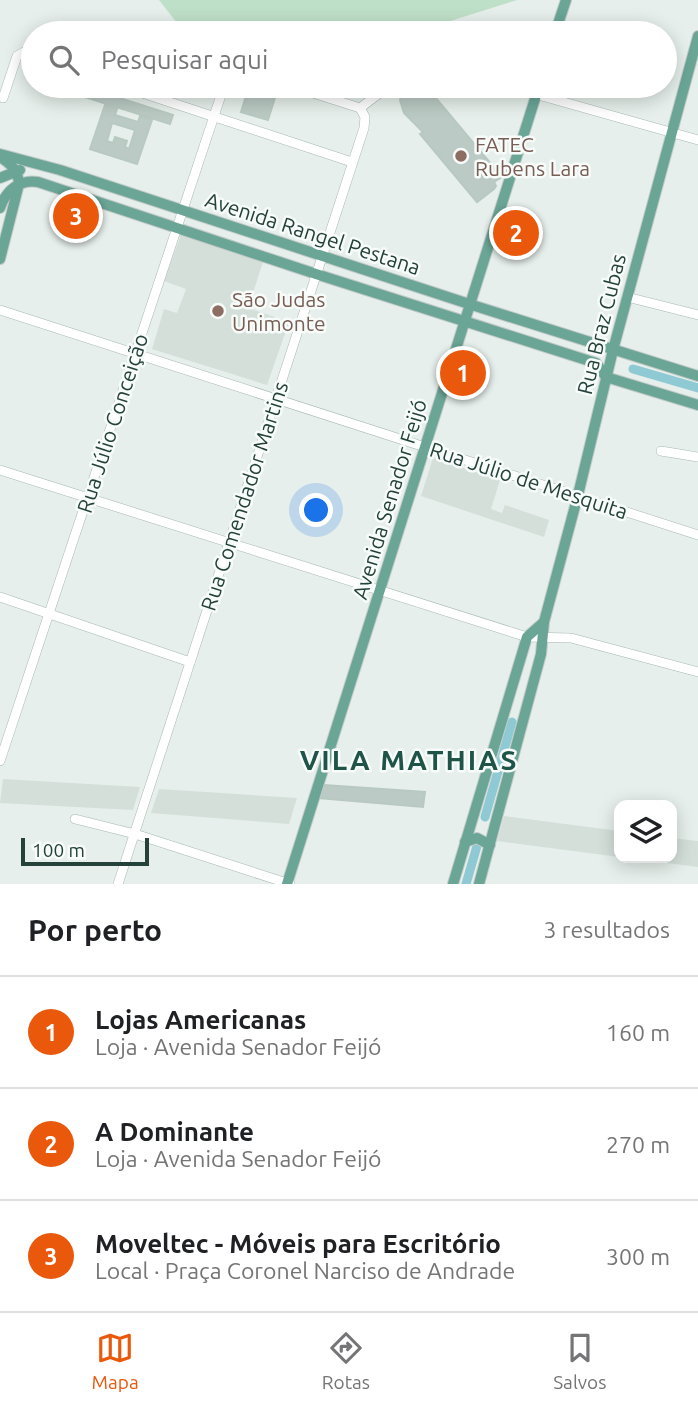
<!DOCTYPE html>
<html lang="pt">
<head>
<meta charset="utf-8">
<style>
  body { margin:0; font-family:Ubuntu,sans-serif; background:#f2f2f2; color:#202124 }
  .controls { position:absolute; right:21px; bottom:21px; display:grid; overflow:hidden; border-radius:14px; box-shadow:0 4px 18px #0003 }
  .controls button { width:63px; height:63px; display:grid; place-items:center; padding:0; border:0; border-bottom:2px solid #e0e0e0; background:#fff; color:#202124; font:35px sans-serif }
  .scale { position:absolute; left:21px; bottom:18px; width:128px; box-sizing:border-box; padding-left:7px; border:4px solid #24423a; border-top:0; font-size:19px; line-height:24px; white-space:nowrap; color:#24423a; -webkit-text-stroke:5px #f7fbf9; paint-order:stroke }
  .you { position:absolute; left:317px; top:511px; width:24px; height:24px; margin:-18px; border:5px solid #fff; border-radius:50%; background:#1a73e8; box-shadow:0 0 0 10px #1a73e833 }
  .badge { display:grid; place-items:center; width:46px; height:46px; border-radius:50%; background:#ea580c; color:#fff; font-size:23px; font-weight:700 }
  .pin { position:absolute; translate:-50% -50%; border:4px solid #fff; box-shadow:0 2px 7px #0006 }
  .list { margin:0; padding:0; list-style:none }
  h2 { display:flex; justify-content:space-between; align-items:center; height:91px; margin:0; padding:0 28px; font-size:30px }
  h2 small { font-size:23px; font-weight:400; color:#757577 }
  .list li { display:grid; grid-template-columns:46px 1fr auto; gap:21px; align-items:center; box-sizing:border-box; height:112px; padding:0 28px; border-top:2px solid #e0e0e0 }
  .list b { display:block; font-size:26px; white-space:nowrap }
  .list p { margin:0; font-size:23px; white-space:nowrap; color:#757577 }
  .list em { font-size:23px; font-style:normal; color:#757577 }
  .icon { flex:none; width:38px; height:38px; fill:none; stroke:currentColor; stroke-width:2; stroke-linecap:round; stroke-linejoin:round }
  .map { position:relative; flex:none; width:698px; height:884px; overflow:hidden }
  .search { position:absolute; background:#fff; box-shadow:0 4px 18px #0003; left:21px; right:21px; top:21px; height:77px; display:flex; align-items:center; gap:18px; box-sizing:border-box; padding:0 24px; border-radius:38px; color:#757577; font-size:26px }
  .sheet { height:427px; background:#fff }
  nav { display:flex; justify-content:space-around; align-items:center; box-sizing:border-box; height:98px; border-top:2px solid #e0e0e0; background:#fff; font-size:19px; color:#757577 }
  nav a { display:grid; justify-items:center; gap:4px }
  nav .on { color:#ea580c }
  .map>svg:first-child { display:block }
  .built { fill:#d4dfda }
  .green { fill:#bfe0c8 }
  .lines { fill:none; stroke-linecap:round; stroke-linejoin:round }
  .canal { stroke:#8ec9d4; stroke-width:9 }
  .building { fill:#bbcac4; stroke:#b8c9c2; stroke-width:2; fill-rule:evenodd }
  .minor-casing { stroke:#a8b8b2; stroke-width:10 }
  .major-casing { stroke:#c2cac8; stroke-width:12 }
  .minor { stroke:#fff; stroke-width:9 }
  .major { stroke:#6aa596; stroke-width:10 }
  .education-dot { fill:#8d6e63; stroke:#f7fbf9; stroke-width:2.5 }
  .labels { text-anchor:middle; dominant-baseline:central; stroke-width:5; stroke-linejoin:round; paint-order:stroke }
  .education-label { font-size:21px; fill:#785e54; stroke:#f7fbf9; text-anchor:start }
  .street-label { font-size:21px; fill:#24423a; stroke:#f7fbf9 }
  .district-label { font-size:28px; font-weight:bold; letter-spacing:2px; fill:#1f5548; stroke:#f7fbf9 }
</style>
</head>
<body>
<div class="map">
<svg width="698" height="884" viewBox="0 0 698 884">
  <rect width="100%" height="100%" fill="#e6efeb"/>
  <g class="built">
    <polygon points="181,235 263,262 248,308 289,322 267,385 152,349 164,309 177,313 186,289 164,281"/>
    <polygon points="433,458 500,480 491,509 502,513 505,505 549,520 544,537 421,496"/>
    <polygon points="3,779 140,787 133,810 0,803"/>
    <polygon points="159,789 297,798 289,824 151,813"/>
    <polygon points="504,816 619,831 619,857 497,841"/>
    <polygon points="672,838 698,841 698,867 627,858 672,858"/>
  </g>
  <polygon class="green" points="159,0 517,0 412,33 211,33 181,28"/>
  <g class="lines">
    <g class="canal">
      <polyline points="633,369 698,388"/>
      <polyline points="485,817 512,722"/>
      <polyline points="466,884 477,846"/>
    </g>
  </g>
  <g class="building">
    <polygon points="249,86 271,86 278,88 268,120 241,112"/>
    <polygon points="88,88 173,115 170,124 85,97"/>
    <polygon points="408,91 414,91 422,96 430,91 502,177 494,182 496,186 494,189 477,202 420,134 423,132 404,113 400,100 403,93"/>
    <path d="M 105,105 L 117,109 L 115,115 L 138,122 L 140,116 L 152,120 L 137,164 L 90,149 ZM 112,123 L 135,130 L 129,149 L 125,147 L 127,141 L 115,137 L 113,143 L 107,141 Z"/>
    <polygon points="76,200 88,204 80,232 68,228 70,223 66,222"/>
    <polygon points="324,785 425,792 423,807 319,798"/>
  </g>
  <g class="lines">
    <g class="minor-casing">
      <g id="minor">
        <polyline points="121,86 352,162"/>
        <polyline points="291,86 360,108 389,86"/>
        <polyline points="507,86 698,140"/>
        <polyline points="3,98 17,56 24,52 33,52"/>
        <polyline points="627,297 698,315"/>
        <polyline points="0,310 698,535"/>
        <polyline points="661,451 698,457"/>
        <polyline points="0,470 527,637 571,638 698,672"/>
        <polyline points="0,597 190,662"/>
        <polyline points="0,761 224,86"/>
        <polyline points="75,819 135,834 290,884"/>
        <polyline points="118,884 364,128 365,117 360,108"/>
      </g>
    </g>
    <g class="major-casing">
      <g id="major">
        <polyline points="555,33 566,0"/>
        <polyline points="0,154 60,170 469,304 698,376"/>
        <path d="M 0,157 C 11,164 18,170 19,184 L 0,259"/>
        <polyline points="0,178 20,170"/>
        <path d="M 0,208 C 6,190 20,179 38,182 L 316,274 L 596,363 L 606,377 L 698,405"/>
        <polyline points="465,842 477,838 490,845"/>
        <polyline points="287,884 539,86"/>
        <polyline points="453,884 527,637 544,622"/>
        <polyline points="479,884 541,654 544,622 578,495 613,350 698,36"/>
      </g>
    </g>
    <use href="#minor" class="minor"/>
    <use href="#major" class="major"/>
  </g>
  <g class="education-dot">
    <circle cx="461" cy="156" r="7"/>
    <circle cx="218" cy="311" r="7"/>
  </g>
  <g class="labels">
    <g class="education-label">
      <text x="475" y="144">FATEC<tspan x="475" dy="24">Rubens Lara</tspan></text>
      <text x="232" y="299">São Judas<tspan x="232" dy="24">Unimonte</tspan></text>
    </g>
    <g class="street-label">
      <text transform="translate(313 233) rotate(18)">Avenida Rangel Pestana</text>
      <text transform="translate(601 324) rotate(-76)">Rua Braz Cubas</text>
      <text transform="translate(112 423) rotate(-72)">Rua Júlio Conceição</text>
      <text transform="translate(529 480) rotate(18)">Rua Júlio de Mesquita</text>
      <text transform="translate(244 496) rotate(-72)">Rua Comendador Martins</text>
      <text transform="translate(389 499) rotate(-73)">Avenida Senador Feijó</text>
    </g>
    <g class="district-label">
      <text x="409" y="759">VILA MATHIAS</text>
    </g>
  </g>
</svg>
<div class="controls">
<button><svg class="icon" aria-label="layers" viewBox="0 0 24 24"><path d="M12 4l9 5-9 5-9-5zM3 14l9 5 9-5"/></svg></button>
</div>
<div class="scale">100 m</div>
<div class="you"></div>
<div class="pin badge" style="left:463px;top:373px">1</div>
<div class="pin badge" style="left:516px;top:233px">2</div>
<div class="pin badge" style="left:76px;top:216px">3</div>
<div class="search"><svg class="icon" aria-label="search" viewBox="0 0 24 24"><circle cx="10" cy="10" r="6"/><path d="M15 15l6 6"/></svg>Pesquisar aqui</div>
</div>
<section class="sheet">
<h2>Por perto<small>3 resultados</small></h2>
<ul class="list">
<li><span class="badge">1</span><div><b>Lojas Americanas</b><p>Loja · Avenida Senador Feijó</p></div><em>160 m</em></li>
<li><span class="badge">2</span><div><b>A Dominante</b><p>Loja · Avenida Senador Feijó</p></div><em>270 m</em></li>
<li><span class="badge">3</span><div><b>Moveltec - Móveis para Escritório</b><p>Local · Praça Coronel Narciso de Andrade</p></div><em>300 m</em></li>
</ul>
</section>
<nav>
<a class="on"><svg class="icon" aria-label="map" viewBox="0 0 24 24"><path d="M3 6l6-2 6 2 6-2v14l-6 2-6-2-6 2zM9 4v14M15 6v14"/></svg>Mapa</a>
<a><svg class="icon" aria-label="directions" viewBox="0 0 24 24"><path d="M12 3l9 9-9 9-9-9zM9 14v-3h6M13 9l2 2-2 2"/></svg>Rotas</a>
<a><svg class="icon" aria-label="saved" viewBox="0 0 24 24"><path d="M7 4h10v16l-5-4-5 4z"/></svg>Salvos</a>
</nav>
</body>
</html>
